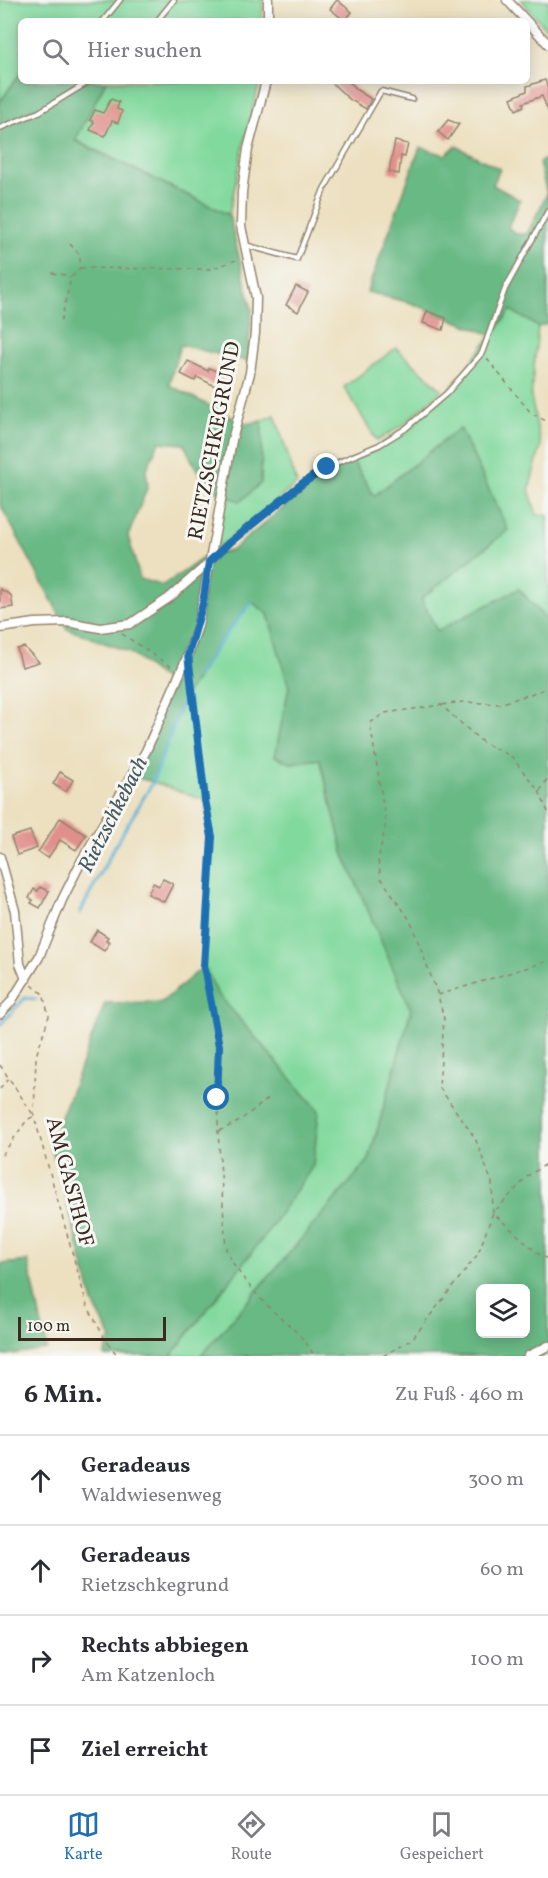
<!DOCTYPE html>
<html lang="de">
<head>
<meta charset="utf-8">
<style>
  body { margin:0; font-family:Vollkorn,serif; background:#f7f7f7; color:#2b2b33 }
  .controls { position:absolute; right:18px; bottom:18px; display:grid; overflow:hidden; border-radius:9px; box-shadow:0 3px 15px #0003 }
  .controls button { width:54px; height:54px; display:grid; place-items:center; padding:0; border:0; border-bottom:2px solid #e1e1e2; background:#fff; color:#2b2b33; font:30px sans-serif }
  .scale { position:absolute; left:18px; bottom:15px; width:148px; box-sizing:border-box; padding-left:6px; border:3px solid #3b2a1e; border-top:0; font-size:16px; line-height:21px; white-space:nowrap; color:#3b2a1e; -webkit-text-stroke:4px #f6f6f2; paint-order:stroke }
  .stop { position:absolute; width:18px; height:18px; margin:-14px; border:4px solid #1f6fb2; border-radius:50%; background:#fff }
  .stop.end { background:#1f6fb2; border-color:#fff; box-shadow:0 2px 6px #0008 }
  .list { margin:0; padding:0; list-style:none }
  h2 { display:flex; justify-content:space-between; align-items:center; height:78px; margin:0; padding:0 24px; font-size:26px }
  h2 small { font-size:20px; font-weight:400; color:#7c7c81 }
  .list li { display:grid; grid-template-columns:39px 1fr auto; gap:18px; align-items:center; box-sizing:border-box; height:90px; padding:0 24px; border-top:2px solid #e1e1e2 }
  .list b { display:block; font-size:22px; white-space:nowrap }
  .list p { margin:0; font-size:20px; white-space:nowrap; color:#7c7c81 }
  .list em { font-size:20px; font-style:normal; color:#7c7c81 }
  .icon { flex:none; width:33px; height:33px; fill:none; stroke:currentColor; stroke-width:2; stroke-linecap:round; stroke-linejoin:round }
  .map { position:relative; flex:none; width:548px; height:1356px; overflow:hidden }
  .search { position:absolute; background:#fff; box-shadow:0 3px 15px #0003; left:18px; right:18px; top:18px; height:66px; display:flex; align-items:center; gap:15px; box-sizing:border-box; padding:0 21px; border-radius:9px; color:#7c7c81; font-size:22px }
  .sheet { height:438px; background:#fff }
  nav { display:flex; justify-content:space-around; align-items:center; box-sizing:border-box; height:84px; border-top:2px solid #e1e1e2; background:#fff; font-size:16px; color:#7c7c81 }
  nav a { display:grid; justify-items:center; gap:3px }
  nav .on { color:#1f6fb2 }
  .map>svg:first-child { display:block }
  .green { fill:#82d99e; stroke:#5e825e; stroke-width:1.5 }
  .forest { fill:#69b985; stroke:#527252; stroke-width:1.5; fill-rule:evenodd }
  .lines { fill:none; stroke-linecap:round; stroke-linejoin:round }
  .stream { stroke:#5cb0d8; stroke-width:3 }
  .building { fill:#e18f8b }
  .service-casing { stroke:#94856f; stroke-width:7 }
  .minor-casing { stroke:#94856f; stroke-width:11 }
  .path { stroke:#94856f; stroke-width:1.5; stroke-dasharray:4.5 4.5; stroke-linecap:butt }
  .service { stroke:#fff; stroke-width:4 }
  .minor { stroke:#fff; stroke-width:8 }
  .route { stroke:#1f6fb2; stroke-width:8 }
  .labels { text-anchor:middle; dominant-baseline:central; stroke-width:6; stroke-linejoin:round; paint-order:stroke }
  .street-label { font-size:21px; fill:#3b2a1e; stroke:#f6f6f2 }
  .water-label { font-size:22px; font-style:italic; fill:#47595f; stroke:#f6f6f2 }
</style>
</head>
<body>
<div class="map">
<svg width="548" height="1356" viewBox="0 0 548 1356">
  <rect width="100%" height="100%" fill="#f6f6f2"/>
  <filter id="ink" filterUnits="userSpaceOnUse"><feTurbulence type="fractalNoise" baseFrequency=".0167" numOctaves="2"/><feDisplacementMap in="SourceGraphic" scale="12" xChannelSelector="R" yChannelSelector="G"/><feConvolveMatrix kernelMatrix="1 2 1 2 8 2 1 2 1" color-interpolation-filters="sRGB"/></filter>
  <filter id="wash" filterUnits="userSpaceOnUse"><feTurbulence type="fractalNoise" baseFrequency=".008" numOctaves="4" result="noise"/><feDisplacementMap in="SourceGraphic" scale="24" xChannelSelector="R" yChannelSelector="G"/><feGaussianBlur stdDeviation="1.35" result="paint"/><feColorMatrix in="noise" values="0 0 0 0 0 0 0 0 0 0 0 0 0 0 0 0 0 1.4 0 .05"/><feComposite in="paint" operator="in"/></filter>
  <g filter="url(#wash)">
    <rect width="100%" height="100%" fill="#ece0c0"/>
    <g class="green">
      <polygon points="0,0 263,0 262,21 21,21 21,72 0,102"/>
      <polygon points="521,0 548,0 548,31"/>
      <polygon points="106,81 260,81 243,148 229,215 75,140"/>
      <polygon points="511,310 538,327 531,397 541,446 529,489 537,515 548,515 548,622 519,589 437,631 421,598 508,530 460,428 374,496 352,460 379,449 379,445 405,429 447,393"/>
      <polygon points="396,348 442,390 403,425 377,441 344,387"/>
      <polygon points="275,415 297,484 215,550 226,497 241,500 261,483 262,421"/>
      <polygon points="252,602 268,614 289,687 275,756 291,763 320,759 344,855 411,1010 369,1160 201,1356 171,1356 266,1234 319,1111 217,993 204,966 212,837 205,800 153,782 185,696 222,639"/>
    </g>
    <g class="forest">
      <path d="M 21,72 L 21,81 L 106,81 L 75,141 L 229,215 L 252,310 L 247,361 L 180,345 L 169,385 L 245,424 L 262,421 L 261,483 L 241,501 C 206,493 199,475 184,444 L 159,442 L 146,471 L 148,486 L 128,536 L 140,579 L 163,586 L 203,558 L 232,550 L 328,471 L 352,460 L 374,496 L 460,428 L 508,530 L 421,599 L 437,631 L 519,589 L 548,622 L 548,1353 L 542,1356 L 201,1356 L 369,1160 L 411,1010 L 344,855 L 320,759 L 291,763 L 275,756 L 289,687 L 268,614 L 252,602 L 222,639 L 185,696 L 153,782 L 131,776 L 172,686 L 129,652 L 67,629 L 0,504 L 0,102 ZM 480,1288 L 526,1288 L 526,1334 L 480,1334 Z"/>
      <polygon points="456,146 500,169 493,185 520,200 508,227 516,234 527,234 547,194 539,163 548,157 548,324 538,327 511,310 492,335 411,303 367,292 420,147 445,155"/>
      <polygon points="204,966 217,993 319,1111 313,1166 266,1234 171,1356 104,1356 111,1337 93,1303 58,1167 50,1146 105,1003 162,1002"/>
      <polygon points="28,1261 47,1349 0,1356 0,1267 2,1264"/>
    </g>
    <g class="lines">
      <g class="stream">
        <polyline points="196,677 222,639 252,602"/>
        <polyline points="80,913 116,844 153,782 185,696"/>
        <polyline points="0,1025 25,998 36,999"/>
      </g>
    </g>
    <g id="blocks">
      <g class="building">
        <polygon points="337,0 352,12 345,21 330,9"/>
        <polygon points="545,80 548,88 548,111 542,96 523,103 524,106 516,110 511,98 527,91 527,86"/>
        <polygon points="330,81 348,81 355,87 354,88 371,99 366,109 349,99"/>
        <polygon points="111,99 119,102 117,109 122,111 118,123 112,121 105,136 90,130 94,122 90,120 95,110 103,113"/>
        <polygon points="448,120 459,124 448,140 438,132"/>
        <polygon points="395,141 408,144 405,157 401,156 399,174 389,172"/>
        <polygon points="296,286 308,292 298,312 286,305"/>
        <polygon points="427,311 446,318 443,330 423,323"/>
        <polygon points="188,361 208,371 209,368 223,374 217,387 197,377 195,381 181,374"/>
        <polygon points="0,589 11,595 13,607 0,609"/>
        <polygon points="24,647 39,662 22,667 17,649"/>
        <polygon points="60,772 73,780 66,792 53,784"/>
        <polygon points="60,818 86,835 76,850 60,840 48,858 38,852"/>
        <polygon points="30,831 37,848 17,855 11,837"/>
        <polygon points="163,879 173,884 164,902 148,894 153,883 159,886"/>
        <polygon points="40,887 49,891 40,908 31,903 33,900 29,898 34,889 38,891"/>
        <polygon points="97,930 108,937 106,940 110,942 104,951 90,942"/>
      </g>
    </g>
  </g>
  <g filter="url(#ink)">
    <use href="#blocks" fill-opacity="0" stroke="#94856f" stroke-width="1.5"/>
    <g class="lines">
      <g class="service-casing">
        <g id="service">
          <polyline points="103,21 120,0"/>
          <polyline points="157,21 174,0"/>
          <polyline points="0,128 39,112 90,81"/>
          <polyline points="245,245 297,259 324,189 381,91 412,99"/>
          <polyline points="212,560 229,543 303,483 327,467 379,445 405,429 447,393 482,353 505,289 548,211"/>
        </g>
      </g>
      <g class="minor-casing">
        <g id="minor">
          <polyline points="507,0 548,44"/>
          <polyline points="268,21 268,0"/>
          <polyline points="0,628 35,623 67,622 100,628 130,624 169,598 209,563"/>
          <polyline points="0,857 15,911 20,964 26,979"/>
          <polyline points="0,1014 11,1002 39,957 62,900 82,860 146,751 188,655 198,626 232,440 250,373 255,333 256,298 241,226 242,192 248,149 266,81"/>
          <polyline points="528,1356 548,1346"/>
        </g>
      </g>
      <g class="path">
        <polyline points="80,268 211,269 239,259"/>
        <polyline points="52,273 66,275 70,278"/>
        <polyline points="61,321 71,278 80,268 80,255 70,244"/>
        <polyline points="487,359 531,413 548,422"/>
        <polyline points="122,634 173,668"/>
        <path d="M 190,674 L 205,800 L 212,837 L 204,966 L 219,1046 L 218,1131 L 226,1249 C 235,1270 251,1289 267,1305 C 285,1324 302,1332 314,1356"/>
        <polyline points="442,705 463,702 500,704 548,688"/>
        <polyline points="540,791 548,777"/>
        <polyline points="548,812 539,791 511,756 482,742 441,705 385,713 370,723 386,823 378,860 381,878 410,920 438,995 444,1019 439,1087 475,1138 492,1183 493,1213 540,1255 548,1259"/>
        <polyline points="32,985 43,994 49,1016 36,1056 34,1116 87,1305 105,1339 118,1356"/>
        <polyline points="438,995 548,961"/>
        <polyline points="0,1065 34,1116 27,1120 0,1158"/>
        <polyline points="0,1089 8,1079"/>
        <polyline points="219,1131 238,1122 269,1098"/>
        <polyline points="383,1356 412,1339 478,1254 493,1213 529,1175 548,1163"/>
      </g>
      <use href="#service" class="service"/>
      <use href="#minor" class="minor"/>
    </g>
  </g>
  <g class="lines" filter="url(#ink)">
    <polyline class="route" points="217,1098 219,1046 204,966 212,837 205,800 188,655 203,603 209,562 229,543 303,483 327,467"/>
  </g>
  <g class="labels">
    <g class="street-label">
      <text transform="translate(215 441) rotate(-79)">RIETZSCHKEGRUND</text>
      <text transform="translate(69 1182) rotate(75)">AM GASTHOF</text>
    </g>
    <g class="water-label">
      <text transform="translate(114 815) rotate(-63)">Rietzschkebach</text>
    </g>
  </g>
</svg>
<div class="controls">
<button><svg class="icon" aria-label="layers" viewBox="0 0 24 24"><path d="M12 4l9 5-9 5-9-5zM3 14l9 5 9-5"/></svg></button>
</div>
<div class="scale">100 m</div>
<div class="stop" style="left:217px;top:1098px"></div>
<div class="stop end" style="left:327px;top:467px"></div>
<div class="search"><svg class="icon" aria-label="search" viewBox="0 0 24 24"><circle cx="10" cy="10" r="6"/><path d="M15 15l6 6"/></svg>Hier suchen</div>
</div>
<section class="sheet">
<h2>6 Min.<small>Zu Fuß · 460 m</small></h2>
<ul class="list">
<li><svg class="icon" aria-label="ahead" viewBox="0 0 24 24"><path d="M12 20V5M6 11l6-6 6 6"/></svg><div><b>Geradeaus</b><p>Waldwiesenweg</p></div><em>300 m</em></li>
<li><svg class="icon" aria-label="ahead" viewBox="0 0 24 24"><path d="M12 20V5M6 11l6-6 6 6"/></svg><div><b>Geradeaus</b><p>Rietzschkegrund</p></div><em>60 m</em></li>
<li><svg class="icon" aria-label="right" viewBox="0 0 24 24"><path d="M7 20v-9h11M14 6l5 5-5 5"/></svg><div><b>Rechts abbiegen</b><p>Am Katzenloch</p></div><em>100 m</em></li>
<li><svg class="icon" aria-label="arrive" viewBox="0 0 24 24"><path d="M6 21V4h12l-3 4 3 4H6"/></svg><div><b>Ziel erreicht</b></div></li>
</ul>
</section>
<nav>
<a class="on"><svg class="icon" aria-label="map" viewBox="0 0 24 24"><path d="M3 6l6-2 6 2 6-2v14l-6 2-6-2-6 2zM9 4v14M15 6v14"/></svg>Karte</a>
<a><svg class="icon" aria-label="directions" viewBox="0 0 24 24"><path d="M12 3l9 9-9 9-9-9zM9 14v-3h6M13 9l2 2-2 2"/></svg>Route</a>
<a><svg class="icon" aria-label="saved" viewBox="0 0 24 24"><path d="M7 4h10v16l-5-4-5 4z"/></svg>Gespeichert</a>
</nav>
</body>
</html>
